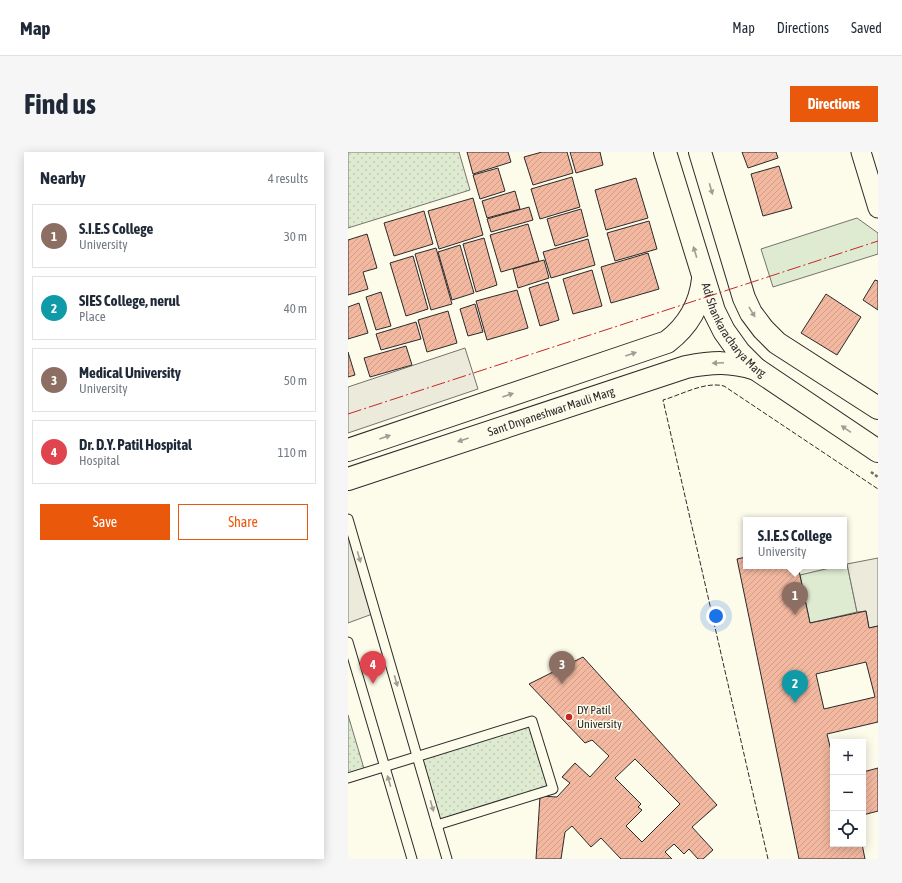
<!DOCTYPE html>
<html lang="en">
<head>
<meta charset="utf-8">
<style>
  body { margin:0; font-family:"Asap Condensed",sans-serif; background:#f6f6f7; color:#1f2937 }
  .controls { position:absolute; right:12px; bottom:12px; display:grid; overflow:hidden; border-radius:0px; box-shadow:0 2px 10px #0003 }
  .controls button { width:36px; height:36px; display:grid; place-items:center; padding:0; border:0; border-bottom:1px solid #e0e1e3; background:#fff; color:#1f2937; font:20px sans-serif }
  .you { position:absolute; left:368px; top:464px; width:14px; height:14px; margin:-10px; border:3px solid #fff; border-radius:50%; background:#1a73e8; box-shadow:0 0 0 6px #1a73e833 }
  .badge { display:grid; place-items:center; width:26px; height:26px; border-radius:50%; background:#ea580c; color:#fff; font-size:13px; font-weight:700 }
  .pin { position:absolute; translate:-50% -33px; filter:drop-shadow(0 1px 2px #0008) }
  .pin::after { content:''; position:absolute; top:21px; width:14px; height:12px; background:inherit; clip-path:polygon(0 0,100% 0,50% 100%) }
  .popup { position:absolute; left:395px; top:365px; width:104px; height:52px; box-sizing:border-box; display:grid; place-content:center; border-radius:0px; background:#fff; filter:drop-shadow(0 1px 3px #0005); font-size:13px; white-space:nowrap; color:#747a83 }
  .popup b { font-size:15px; color:#1f2937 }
  .popup::after { content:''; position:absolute; left:50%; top:100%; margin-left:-8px; border:8px solid transparent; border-top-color:#fff }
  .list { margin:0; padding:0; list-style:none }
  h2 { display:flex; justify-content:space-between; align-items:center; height:52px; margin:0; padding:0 16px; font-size:17px }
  h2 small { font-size:13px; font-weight:400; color:#747a83 }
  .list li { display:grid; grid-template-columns:26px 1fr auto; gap:12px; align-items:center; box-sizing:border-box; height:64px; margin:0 8px 8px; padding:0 8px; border:1px solid #e0e1e3; border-radius:0px }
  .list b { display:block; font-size:15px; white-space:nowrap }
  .list p { margin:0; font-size:13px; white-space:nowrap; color:#747a83 }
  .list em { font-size:13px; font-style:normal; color:#747a83 }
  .actions { display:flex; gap:8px; padding:12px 16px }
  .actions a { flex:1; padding:9px 0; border:1px solid #ea580c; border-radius:0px; text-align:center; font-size:14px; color:#ea580c }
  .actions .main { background:#ea580c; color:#fff }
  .icon { flex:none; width:22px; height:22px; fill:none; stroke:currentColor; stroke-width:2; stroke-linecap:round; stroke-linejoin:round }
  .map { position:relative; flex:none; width:530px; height:707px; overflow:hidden; border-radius:0px }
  header { display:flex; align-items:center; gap:24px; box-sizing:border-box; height:56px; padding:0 20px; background:#fff; border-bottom:1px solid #e0e1e3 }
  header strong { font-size:19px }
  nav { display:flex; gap:22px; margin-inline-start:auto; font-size:14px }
  .intro { display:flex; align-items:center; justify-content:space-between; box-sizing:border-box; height:96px; padding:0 24px }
  h1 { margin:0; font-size:28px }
  .button { padding:10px 18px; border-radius:0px; background:#ea580c; color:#fff; font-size:14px; font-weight:700 }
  main { display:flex; gap:24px; padding:0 24px }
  aside { flex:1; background:#fff; border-radius:0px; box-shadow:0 2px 10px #0003 }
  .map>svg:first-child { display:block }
  .grass { fill:url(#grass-dots); stroke:#74746e }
  .park { fill:#deebd1; stroke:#74746e }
  .parking { fill:#eceadb; stroke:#74746e }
  .building { fill:url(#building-hatch); stroke:#2b2b2b; fill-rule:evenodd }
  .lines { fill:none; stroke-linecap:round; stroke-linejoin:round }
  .lane-casing { stroke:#2b2b2b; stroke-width:11 }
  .street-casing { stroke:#2b2b2b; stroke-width:21 }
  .secondary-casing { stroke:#2b2b2b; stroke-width:24 }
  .path { stroke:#6a6964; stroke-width:2.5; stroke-dasharray:3 2; stroke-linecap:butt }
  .lane { stroke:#fdfbea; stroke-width:9 }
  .street { stroke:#fdfbea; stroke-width:19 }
  .secondary { stroke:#fdfbea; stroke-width:22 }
  .fence { stroke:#2b2b2b; stroke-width:1; stroke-dasharray:5 2; stroke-linecap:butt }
  .power { stroke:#c62828; stroke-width:1; stroke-dasharray:14 3 2 3; stroke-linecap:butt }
  .oneway { fill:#9e9d94 }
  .poi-dot { fill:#c62828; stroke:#fdfbea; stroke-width:1.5 }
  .labels { text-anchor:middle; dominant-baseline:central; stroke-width:3; stroke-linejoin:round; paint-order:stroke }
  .street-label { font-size:12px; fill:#2b2b2b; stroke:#fdfbea }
  .poi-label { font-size:12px; fill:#2b2b2b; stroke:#fdfbea; text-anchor:start }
</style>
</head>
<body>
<header>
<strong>Map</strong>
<nav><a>Map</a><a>Directions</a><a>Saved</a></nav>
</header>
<div class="intro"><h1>Find us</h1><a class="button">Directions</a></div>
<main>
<aside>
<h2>Nearby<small>4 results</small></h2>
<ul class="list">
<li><span class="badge" style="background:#8d6e63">1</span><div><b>S.I.E.S College</b><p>University</p></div><em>30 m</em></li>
<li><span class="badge" style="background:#0f9aa8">2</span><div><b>SIES College, nerul</b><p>Place</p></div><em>40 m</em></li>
<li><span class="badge" style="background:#8d6e63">3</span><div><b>Medical University</b><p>University</p></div><em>50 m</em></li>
<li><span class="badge" style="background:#e0444e">4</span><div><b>Dr. D.Y. Patil Hospital</b><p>Hospital</p></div><em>110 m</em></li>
</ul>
<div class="actions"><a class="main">Save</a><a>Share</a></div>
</aside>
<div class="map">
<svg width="530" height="707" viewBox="0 0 530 707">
  <defs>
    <pattern id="grass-dots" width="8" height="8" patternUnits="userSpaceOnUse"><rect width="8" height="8" fill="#deebd1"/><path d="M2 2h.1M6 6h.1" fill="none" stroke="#bfcab4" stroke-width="1.8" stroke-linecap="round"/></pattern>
    <pattern id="building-hatch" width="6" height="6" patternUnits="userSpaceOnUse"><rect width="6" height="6" fill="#f2b8a0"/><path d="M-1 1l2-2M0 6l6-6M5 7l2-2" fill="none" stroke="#d09e8a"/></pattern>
  </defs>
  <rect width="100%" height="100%" fill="#fdfbea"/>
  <g class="grass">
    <polygon points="0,0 111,0 122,38 0,76"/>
    <polygon points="0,563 17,620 0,626"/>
    <polygon points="184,569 205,637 89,673 70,604"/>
  </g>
  <g class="park">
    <polygon points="509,66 530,81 530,102 425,135 413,97"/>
    <polygon points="499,412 509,460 462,471 452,423"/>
  </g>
  <g class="parking">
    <polygon points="117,196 130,237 0,281 0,235"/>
    <polygon points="0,367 27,461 0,471"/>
    <polygon points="530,406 530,474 521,476 518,459 509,460 499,412"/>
  </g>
  <g class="building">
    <polygon points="119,0 160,0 163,10 125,22"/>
    <polygon points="194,0 219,0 225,21 185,33 176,5"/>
    <polygon points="222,0 252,0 255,13 228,21"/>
    <polygon points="394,0 428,0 430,6 400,16"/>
    <polygon points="431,14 444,56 415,64 403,22"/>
    <polygon points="150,16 157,39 132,47 125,23"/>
    <polygon points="224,25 232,55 192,67 183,37"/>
    <polygon points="288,26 300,66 258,78 247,38"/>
    <polygon points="167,39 172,57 139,66 134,49"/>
    <polygon points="125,46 135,83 91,97 80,59"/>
    <polygon points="181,55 185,68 143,80 139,67"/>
    <polygon points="233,57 240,84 207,94 199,67"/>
    <polygon points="76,59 85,92 46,104 36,71"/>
    <polygon points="301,69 309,97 267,109 259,81"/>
    <polygon points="180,72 191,109 153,120 142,83"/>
    <polygon points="19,82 29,116 15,120 20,137 0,143 0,88"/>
    <polygon points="136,86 149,133 128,140 115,92"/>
    <polygon points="240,87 247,113 203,126 195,100"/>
    <polygon points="112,93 126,141 104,148 90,100"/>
    <polygon points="88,96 104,152 83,158 67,102"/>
    <polygon points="300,101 311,137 263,151 253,115"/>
    <polygon points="65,104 80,157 58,164 42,111"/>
    <polygon points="196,108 201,126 170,136 165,117"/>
    <polygon points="244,118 254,154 225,162 215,127"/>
    <polygon points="527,128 530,129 530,158 515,148"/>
    <polygon points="200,130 211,168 192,174 181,136"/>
    <polygon points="169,138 180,176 139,188 128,149"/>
    <polygon points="33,140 43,174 28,178 18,145"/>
    <polygon points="478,142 513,165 489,203 453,181"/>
    <polygon points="11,151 20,181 0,187 0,155"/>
    <polygon points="127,152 135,180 120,184 112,157"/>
    <polygon points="100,159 109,191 79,200 70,168"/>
    <polygon points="68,170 73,187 33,198 28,182"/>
    <polygon points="58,194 64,213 22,225 16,206"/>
    <polygon points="0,200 7,223 0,225"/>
    <path d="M 398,405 L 398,414 L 450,414 L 462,471 L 518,459 L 521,476 L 530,474 L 530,570 L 479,582 L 485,607 L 485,692 L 514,692 L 517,707 L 451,707 L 389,407 ZM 518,510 L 527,545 L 476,557 L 468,522 Z"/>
    <path d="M 235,505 L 369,653 L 344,675 L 365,698 L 355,707 L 350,707 L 341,697 L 336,702 L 326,692 L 317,700 L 324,707 L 273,707 L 253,686 L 243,695 L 224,674 L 217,680 L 213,707 L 188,707 L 192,644 L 209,645 L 222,631 L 214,625 L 227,611 L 242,625 L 261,604 L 244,588 L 237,591 L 181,532 ZM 287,607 L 332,652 L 294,690 L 278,674 L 294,658 L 290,655 L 293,652 L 267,626 Z"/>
    <polygon points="530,616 530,659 515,663 515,620"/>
  </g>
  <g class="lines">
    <g class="lane-casing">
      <g id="lane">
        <polyline points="0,367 99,707"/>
        <polyline points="0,490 64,707"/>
        <polyline points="0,626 184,569 205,637 89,673"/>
      </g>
    </g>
    <g class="street-casing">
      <polyline id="street" points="513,0 530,56"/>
    </g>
    <g class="secondary-casing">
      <g id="secondary">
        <path id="s1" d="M 317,0 L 366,159 L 376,179 L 391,200 L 408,217 L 530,299"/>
        <polyline points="352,0 396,146 403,161 415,177 429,191 530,256"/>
        <path d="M 0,298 L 319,190 C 340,174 352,154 355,127"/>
        <path id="s2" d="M 0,327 L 338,215 C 365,210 382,209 408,217"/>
      </g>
    </g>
    <polyline class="path" points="523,320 530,325"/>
    <use href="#lane" class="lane"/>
    <use href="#street" class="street"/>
    <use href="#secondary" class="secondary"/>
    <path class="fence" d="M 420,707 L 315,248 C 333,243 357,229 376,234 L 530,337"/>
    <polyline class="power" points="0,262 530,89"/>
  </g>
  <defs><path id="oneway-solid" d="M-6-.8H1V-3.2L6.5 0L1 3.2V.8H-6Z"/></defs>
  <g class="oneway">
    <use href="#oneway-solid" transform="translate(363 37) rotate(74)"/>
    <use href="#oneway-solid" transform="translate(347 100) rotate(-107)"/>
    <use href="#oneway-solid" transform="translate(404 160) rotate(59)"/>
    <use href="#oneway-solid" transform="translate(283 202) rotate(-19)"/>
    <use href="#oneway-solid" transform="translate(370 211) rotate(177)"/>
    <use href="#oneway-solid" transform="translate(160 243) rotate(-19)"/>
    <use href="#oneway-solid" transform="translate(498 277) rotate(-146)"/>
    <use href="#oneway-solid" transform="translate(37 285) rotate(-19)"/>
    <use href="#oneway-solid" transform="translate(115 288) rotate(161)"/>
    <use href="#oneway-solid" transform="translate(11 405) rotate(74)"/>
    <use href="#oneway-solid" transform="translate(48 529) rotate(74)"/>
    <use href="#oneway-solid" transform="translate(41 629) rotate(-106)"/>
    <use href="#oneway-solid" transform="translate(84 654) rotate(74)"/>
  </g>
  <circle class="poi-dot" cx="221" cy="565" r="4"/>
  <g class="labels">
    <g class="street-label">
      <text stroke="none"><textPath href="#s1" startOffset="193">Adi Shankaracharya Marg</textPath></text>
      <text stroke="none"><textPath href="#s2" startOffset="214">Sant Dnyaneshwar Mauli Marg</textPath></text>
    </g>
    <g class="poi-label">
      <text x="229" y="558">DY Patil<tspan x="229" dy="14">University</tspan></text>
    </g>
  </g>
</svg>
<div class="controls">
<button>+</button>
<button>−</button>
<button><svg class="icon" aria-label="locate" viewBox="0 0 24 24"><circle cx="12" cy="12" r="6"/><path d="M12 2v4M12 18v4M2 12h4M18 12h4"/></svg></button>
</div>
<div class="you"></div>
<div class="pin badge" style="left:447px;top:463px;background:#8d6e63">1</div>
<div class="popup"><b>S.I.E.S College</b>University</div>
<div class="pin badge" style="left:447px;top:551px;background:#0f9aa8">2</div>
<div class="pin badge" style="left:214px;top:532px;background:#8d6e63">3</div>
<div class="pin badge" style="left:25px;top:532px;background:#e0444e">4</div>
</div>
</main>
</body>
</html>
